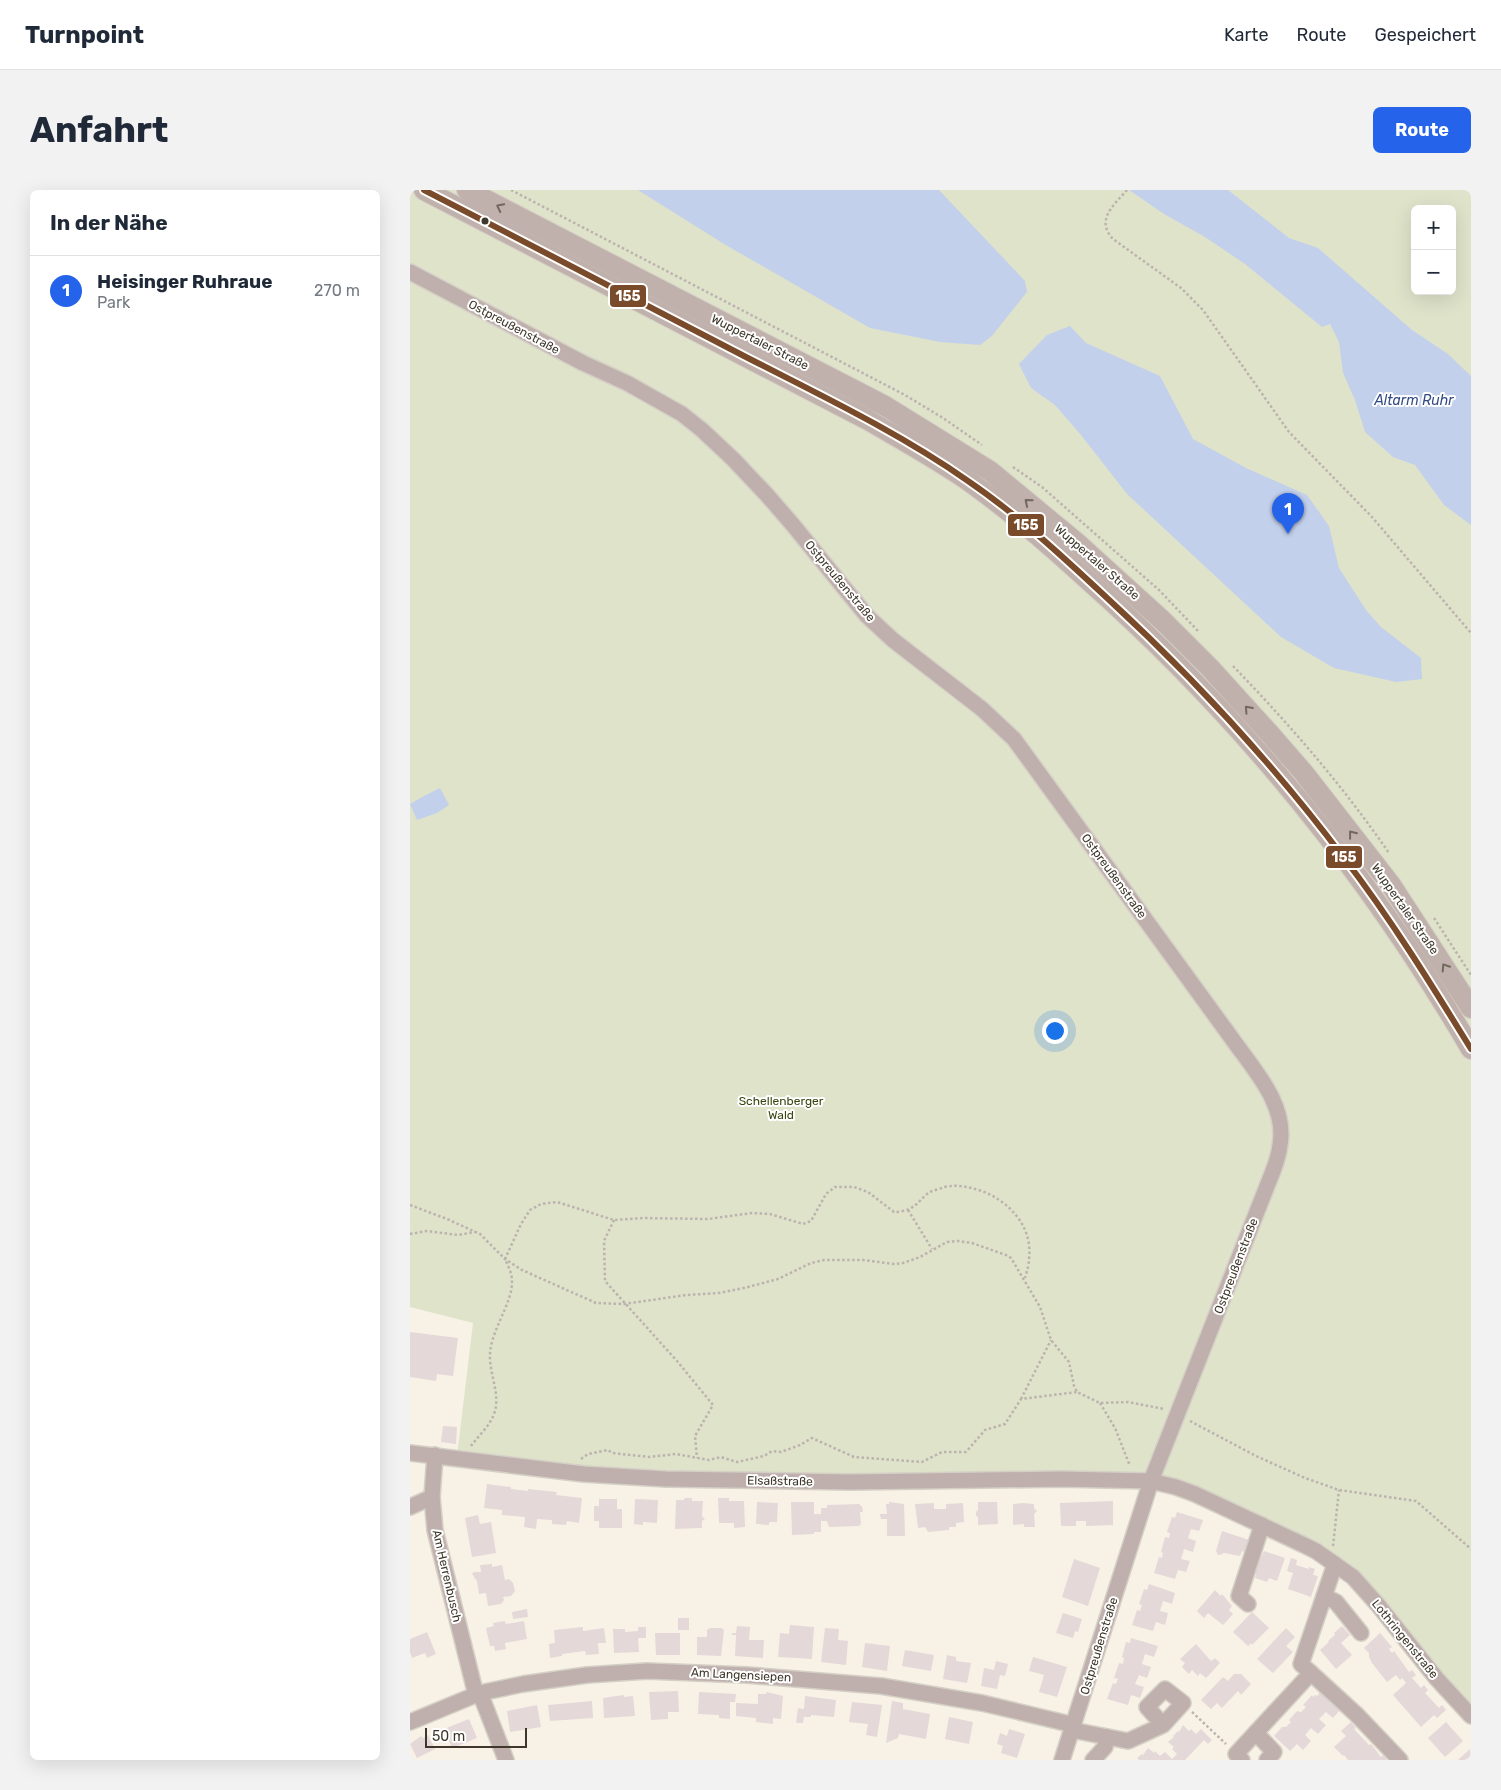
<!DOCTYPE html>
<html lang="de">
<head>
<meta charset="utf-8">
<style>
  body { margin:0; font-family:Rubik,sans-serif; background:#f2f2f3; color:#1f2937 }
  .controls { position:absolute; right:15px; top:15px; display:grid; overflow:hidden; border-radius:8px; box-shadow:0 5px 20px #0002 }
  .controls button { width:45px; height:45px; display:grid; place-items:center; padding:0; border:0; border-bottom:1px solid #e0e1e3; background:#fff; color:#1f2937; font:25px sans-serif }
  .scale { position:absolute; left:15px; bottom:12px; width:102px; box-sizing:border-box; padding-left:5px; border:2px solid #3e372a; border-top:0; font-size:14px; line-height:18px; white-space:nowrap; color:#3e372a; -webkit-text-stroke:4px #fff; paint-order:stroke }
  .you { position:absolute; left:644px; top:840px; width:18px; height:18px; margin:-12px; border:4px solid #fff; border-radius:50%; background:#1a73e8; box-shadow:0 0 0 8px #1a73e833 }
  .badge { display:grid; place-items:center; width:32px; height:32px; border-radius:50%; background:#2563eb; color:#fff; font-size:16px; font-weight:700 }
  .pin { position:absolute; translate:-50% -41px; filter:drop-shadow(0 1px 2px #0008) }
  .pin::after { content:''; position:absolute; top:26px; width:18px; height:15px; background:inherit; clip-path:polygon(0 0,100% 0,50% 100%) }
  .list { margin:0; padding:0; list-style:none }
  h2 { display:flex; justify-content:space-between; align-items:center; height:65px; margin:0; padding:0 20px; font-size:21px }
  h2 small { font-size:16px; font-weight:400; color:#747a83 }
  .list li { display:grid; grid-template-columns:32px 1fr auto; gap:15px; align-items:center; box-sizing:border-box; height:70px; padding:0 20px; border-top:1px solid #e0e1e3 }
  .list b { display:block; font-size:19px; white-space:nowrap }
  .list p { margin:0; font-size:16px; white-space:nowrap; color:#747a83 }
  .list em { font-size:16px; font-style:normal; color:#747a83 }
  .map { position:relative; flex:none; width:1061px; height:1570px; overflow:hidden; border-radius:8px }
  header { display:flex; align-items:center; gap:30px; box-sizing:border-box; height:70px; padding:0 25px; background:#fff; border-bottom:1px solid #e0e1e3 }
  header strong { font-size:24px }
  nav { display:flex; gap:28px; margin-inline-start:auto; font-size:18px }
  .intro { display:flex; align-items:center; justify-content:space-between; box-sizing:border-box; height:120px; padding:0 30px }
  h1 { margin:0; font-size:35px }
  .button { padding:12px 22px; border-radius:8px; background:#2563eb; color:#fff; font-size:18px; font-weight:700 }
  main { display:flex; gap:30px; padding:0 30px }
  aside { flex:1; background:#fff; border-radius:8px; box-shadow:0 5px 20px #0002 }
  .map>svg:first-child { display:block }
  .green { fill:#dfe3ca; fill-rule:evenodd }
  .water { fill:#c2d0ec }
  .building { fill:#e4d8d8 }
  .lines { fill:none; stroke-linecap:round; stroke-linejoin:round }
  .minor-casing { stroke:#d5d0c6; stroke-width:18 }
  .major-casing { stroke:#d5d0c6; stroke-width:22 }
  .path { stroke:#bcb2ae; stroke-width:2.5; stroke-dasharray:2.5 2.5; stroke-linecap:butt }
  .minor { stroke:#bfb0ae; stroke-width:15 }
  .major { stroke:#c0b1ac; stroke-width:20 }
  .bus-1-casing { stroke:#fff; stroke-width:10 }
  .bus-1 { stroke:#7a4b2a; stroke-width:6 }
  .oneway { stroke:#72685e }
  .bus-dot { fill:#3e372a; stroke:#fff; stroke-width:2 }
  .labels { text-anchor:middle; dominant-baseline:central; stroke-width:4; stroke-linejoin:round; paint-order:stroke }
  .street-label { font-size:12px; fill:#3e372a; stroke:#fff }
  .park-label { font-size:12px; fill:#38450e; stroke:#fff }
  .water-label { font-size:14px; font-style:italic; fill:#334c84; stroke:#fff }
  .line-badge { stroke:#fff; stroke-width:2 }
  .badge-label { font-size:14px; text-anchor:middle; font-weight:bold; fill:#fff }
</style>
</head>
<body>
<header>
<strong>Turnpoint</strong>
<nav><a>Karte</a><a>Route</a><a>Gespeichert</a></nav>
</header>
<div class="intro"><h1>Anfahrt</h1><a class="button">Route</a></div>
<main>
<aside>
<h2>In der Nähe<small></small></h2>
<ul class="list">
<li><span class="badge">1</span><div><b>Heisinger Ruhraue</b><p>Park</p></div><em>270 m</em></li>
</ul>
</aside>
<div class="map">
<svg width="1061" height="1570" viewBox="0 0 1061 1570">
  <rect width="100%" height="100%" fill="#f8f2e6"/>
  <path class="green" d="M 0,0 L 1061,0 L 1061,1523 L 945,1387 L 766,1295 L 255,1287 L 47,1266 L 63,1133 L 0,1117 ZM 1005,19 L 1042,19 L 1042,101 L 1005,101 Z"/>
  <g class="water">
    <polygon points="228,0 529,0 615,91 617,102 582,146 570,155 530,152 460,138 314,54"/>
    <polygon points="719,0 818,0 879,48 908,58 1002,140 1038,164 1061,186 1061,335 1034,315 1005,275 983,267 955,242 945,210 933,183 929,152 920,134 912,137 835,74 795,47 754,24"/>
    <polygon points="660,136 676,153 750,186 783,249 836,278 897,305 919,336 929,378 956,420 971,437 1011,468 1012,489 986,492 924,478 871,447 717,304 671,245 645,215 621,198 609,174 637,145"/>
    <polygon points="30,598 39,615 27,623 7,630 0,614 14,606"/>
  </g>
  <g class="building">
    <polygon points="0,1142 48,1148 43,1186 27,1184 26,1191 0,1187"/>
    <polygon points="33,1236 47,1237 46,1254 31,1252"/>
    <polygon points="77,1294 101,1297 101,1299 118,1301 118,1299 147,1302 146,1305 172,1308 169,1333 157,1331 156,1335 142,1334 142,1330 127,1329 126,1339 114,1337 115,1327 92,1325 92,1320 74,1318"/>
    <polygon points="275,1308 282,1308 282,1311 293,1311 292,1326 295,1329 292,1331 292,1338 265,1339 266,1310 274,1310"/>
    <polygon points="308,1308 319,1308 319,1311 334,1311 335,1337 324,1338 324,1333 309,1333"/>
    <polygon points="189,1309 207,1309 207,1319 212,1319 212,1338 189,1338 189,1331 184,1331 184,1316 189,1316"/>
    <polygon points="225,1309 248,1310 247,1333 233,1332 233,1335 224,1334"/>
    <polygon points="703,1311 703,1335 676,1336 676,1331 666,1331 666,1336 651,1336 650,1313"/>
    <polygon points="347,1312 368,1313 367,1332 359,1332 359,1335 346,1334"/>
    <polygon points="381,1312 404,1312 404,1324 411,1324 411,1318 417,1318 417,1315 450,1314 450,1316 452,1316 453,1322 450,1322 451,1334 449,1336 419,1337 417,1331 411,1331 411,1342 404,1342 404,1344 382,1345"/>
    <polygon points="479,1312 494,1314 495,1346 477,1346 477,1329 471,1329 470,1324 477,1324 476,1314 479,1314"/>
    <polygon points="568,1312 587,1312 588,1334 568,1335 568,1327 566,1326 566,1322 568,1320"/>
    <polygon points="524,1313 524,1319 536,1319 536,1314 553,1313 554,1332 546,1333 546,1337 539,1337 539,1340 518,1342 515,1337 508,1338 505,1314"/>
    <polygon points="613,1313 624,1314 624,1318 627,1321 624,1324 625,1337 614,1337 614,1334 603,1335 603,1314"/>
    <polygon points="767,1322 793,1330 789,1341 781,1339 778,1348 786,1351 783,1362 774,1359 771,1369 780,1371 776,1382 768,1380 765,1389 744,1383 749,1367 752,1368 753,1363 751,1362 755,1347 759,1348 760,1343 757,1342 762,1327 765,1328"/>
    <polygon points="68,1325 70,1334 81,1332 86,1363 62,1367 55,1328"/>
    <polygon points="812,1341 842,1351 838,1363 832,1361 830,1366 814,1363 810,1365 808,1365 806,1361"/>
    <polygon points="854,1361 875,1368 867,1391 859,1388 857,1392 845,1388 846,1383 840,1382 846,1364 852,1366"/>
    <polygon points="881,1368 887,1370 886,1375 899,1379 899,1377 905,1379 903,1385 908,1386 901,1407 878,1399 883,1383 877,1381"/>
    <polygon points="664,1369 690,1378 678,1416 652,1407"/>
    <polygon points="82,1374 82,1377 92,1375 95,1390 99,1389 103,1393 105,1401 101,1406 93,1407 94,1410 91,1414 78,1416 76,1403 69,1404 67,1391 62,1384 64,1382 71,1382 70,1375"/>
    <polygon points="739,1394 765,1403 762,1414 753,1411 750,1421 758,1423 755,1435 746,1432 743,1441 722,1435 727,1420 730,1421 732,1415 729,1414 734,1399 737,1400"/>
    <polygon points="805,1400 811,1406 812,1404 822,1416 819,1420 823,1424 813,1435 798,1423 794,1428 787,1421"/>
    <polygon points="117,1419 118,1427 103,1429 102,1422"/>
    <polygon points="842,1422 859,1438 842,1455 841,1453 838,1456 823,1442"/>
    <polygon points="653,1423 672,1429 668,1442 665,1441 663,1448 646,1443"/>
    <rect x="268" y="1428" width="11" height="12"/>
    <polygon points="95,1431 96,1434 114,1431 117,1449 95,1453 96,1459 85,1461 84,1456 80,1456 76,1438 84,1436 83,1433"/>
    <polygon points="380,1435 404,1437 402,1469 368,1467 370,1443 379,1444"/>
    <polygon points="327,1436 340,1437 339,1450 354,1450 353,1468 325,1466 326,1445 322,1445 322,1443 326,1443"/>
    <polygon points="932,1436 940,1445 931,1453 942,1465 926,1479 910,1460 919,1452 918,1451 925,1445 924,1443"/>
    <polygon points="173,1437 173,1441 194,1438 196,1453 188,1453 189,1464 176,1465 175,1461 152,1464 152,1466 140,1468 139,1454 145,1453 144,1440"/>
    <polygon points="228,1437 236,1437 236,1448 228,1448 229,1462 204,1463 203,1439 215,1439 215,1442 228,1441"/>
    <polygon points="300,1438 312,1438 314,1440 311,1466 287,1465 287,1447 297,1447 297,1440"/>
    <polygon points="415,1438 429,1439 428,1450 438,1451 436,1475 411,1472"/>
    <polygon points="876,1438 885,1447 876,1456 883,1462 863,1483 847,1469"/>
    <polygon points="17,1442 26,1464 17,1468 15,1463 2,1468 0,1462 0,1449"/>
    <polygon points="245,1443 270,1443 270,1465 246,1465"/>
    <polygon points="970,1443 982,1457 979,1459 982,1463 984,1461 999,1482 1002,1480 1006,1485 1002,1488 1011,1498 1014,1495 1018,1500 1015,1503 1029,1518 1032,1515 1036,1520 1027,1528 1024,1525 1011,1537 983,1505 996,1493 992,1488 990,1490 986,1485 977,1492 962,1473 959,1467 959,1463 954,1458"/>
    <polygon points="721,1448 748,1456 744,1467 735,1464 732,1474 741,1477 737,1488 729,1485 725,1494 734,1497 730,1508 721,1505 718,1515 697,1509 703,1493 706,1494 708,1489 704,1488 709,1473 713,1474 714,1468 712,1467 716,1452 720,1453"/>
    <polygon points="455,1453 480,1456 477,1481 452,1477"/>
    <polygon points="786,1454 801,1471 805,1468 810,1473 796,1488 790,1483 788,1486 782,1480 779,1484 772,1477 775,1473 770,1469"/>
    <polygon points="495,1460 524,1465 521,1481 492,1476"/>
    <polygon points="537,1465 546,1467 546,1471 561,1473 557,1493 533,1489"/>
    <polygon points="623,1467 657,1477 647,1507 629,1502 634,1485 619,1481"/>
    <polygon points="586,1471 598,1474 595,1486 590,1485 587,1499 571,1496 574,1478 584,1480"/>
    <polygon points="824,1484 831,1484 841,1494 831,1505 828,1501 812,1518 807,1513 801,1519 791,1510 813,1487 818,1491"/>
    <polygon points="268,1501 269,1522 258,1522 258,1529 241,1530 239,1502"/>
    <polygon points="911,1501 931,1519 923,1528 916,1522 909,1529 916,1535 908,1544 901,1538 895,1545 901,1551 893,1560 887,1554 880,1561 864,1546 872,1537 876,1537 881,1532 879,1530 887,1521 891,1522 896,1517 893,1515 902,1505 903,1507 905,1505 907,1506"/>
    <polygon points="289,1502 326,1504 325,1512 320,1512 320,1529 309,1528 309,1525 288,1524"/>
    <polygon points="357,1502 373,1506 371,1529 363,1528 363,1534 346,1532 346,1528 326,1526 326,1513 348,1514 348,1504 356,1504"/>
    <polygon points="214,1505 214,1507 223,1506 225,1526 194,1528 193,1508"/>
    <polygon points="395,1506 426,1510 424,1527 401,1525 401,1527 394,1527 393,1533 386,1533 388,1518 394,1519"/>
    <polygon points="182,1511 183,1528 140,1531 138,1515"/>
    <polygon points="482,1511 493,1513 493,1519 520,1524 516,1549 489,1544 488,1548 476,1553"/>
    <polygon points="442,1512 472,1515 467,1547 456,1545 458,1534 439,1532"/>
    <polygon points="127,1515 131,1537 100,1542 97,1521"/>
    <polygon points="539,1527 563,1532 559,1554 535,1549"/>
    <polygon points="59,1529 67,1548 42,1558 34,1539"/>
    <polygon points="941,1532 946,1538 944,1539 959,1555 961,1554 971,1567 973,1565 977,1570 938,1570 934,1565 933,1566 924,1557 936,1546 931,1541"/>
    <polygon points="1036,1532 1053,1551 1035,1567 1018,1548"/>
    <polygon points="773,1535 779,1541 781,1539 786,1544 791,1539 802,1550 798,1554 794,1550 775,1570 729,1570 727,1568 732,1564 733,1565 738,1558 744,1563 745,1561 750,1566 755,1562 762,1569 767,1564 762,1559 764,1557 758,1552 764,1547 763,1546 768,1541 769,1542"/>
    <polygon points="599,1539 615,1544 607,1568 591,1563 593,1556 587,1554 590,1543 597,1546"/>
    <polygon points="18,1545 25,1559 7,1568 0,1554 11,1546 13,1548"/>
    <polygon points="1060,1559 1061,1570 1048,1570"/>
  </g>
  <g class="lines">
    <g class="minor-casing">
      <g id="minor">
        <path d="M 0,82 L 173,173 L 217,193 L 272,224 L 292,240 L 323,269 L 357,305 L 383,335 L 457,426 L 483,450 L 572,519 L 604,549 L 823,850 C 845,881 877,915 870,955 C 869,964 866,973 863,981 L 741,1291 L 652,1570"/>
        <polyline points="0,1263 174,1284 256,1289 441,1292 651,1289 741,1291 766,1297 785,1304 894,1355 906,1361 943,1387 968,1415 1027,1489 1061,1526"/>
        <polyline points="25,1265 22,1307 25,1340 66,1505"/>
        <polyline points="0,1317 22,1307"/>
        <polyline points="914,1406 926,1412 951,1443"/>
        <polyline points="838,1414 829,1406 852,1335"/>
        <polyline points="901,1483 947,1525 990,1570"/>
        <polyline points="70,1503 96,1570"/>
        <polyline points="0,1532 70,1503 113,1494 177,1485 237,1481 337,1485 471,1496 572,1513 664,1535"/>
        <polyline points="662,1540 718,1551 753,1535 773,1513 755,1499 737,1517 753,1535"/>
        <polyline points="846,1543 864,1562 857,1570"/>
        <polyline points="683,1570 695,1557 697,1547"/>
        <polyline points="832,1570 826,1564 901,1483 891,1474 925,1374"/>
      </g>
    </g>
    <g class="major-casing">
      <g id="major">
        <path d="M 14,0 L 458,230 C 492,250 527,269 560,292 C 602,322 641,356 679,391 C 831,526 959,684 1061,859"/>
        <polyline points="57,0 475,216 580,281 667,353 753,431 800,478 859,543 893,582 981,695 1061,818"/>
      </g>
    </g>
    <g class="path">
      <polyline points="101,0 495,205 533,228 572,255"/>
      <path d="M 717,0 C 704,15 685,30 703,49 L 771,98 L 793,120 L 879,242 L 962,327 L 1061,443"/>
      <polyline points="603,277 632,297 749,400 789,442"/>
      <path d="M 823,476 C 880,535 933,596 979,663"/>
      <polyline points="1024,728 1061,785"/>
      <polyline points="0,1015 37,1029 70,1044 95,1069 112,1080 186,1113 214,1114 276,1105 309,1103 338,1097 368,1089 401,1073 414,1070 453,1070 484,1074 493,1073 510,1067 537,1052 548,1051 562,1053 596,1065 601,1068 630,1117 641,1150 659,1172 664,1196 667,1202 690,1213 718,1212 754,1219"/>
      <polyline points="498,1020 522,1059"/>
      <polyline points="204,1030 194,1051 195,1091 267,1171 303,1215 285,1246 287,1268"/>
      <polyline points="0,1044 17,1041 48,1045 65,1042"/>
      <polyline points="611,1209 641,1150"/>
      <polyline points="690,1213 705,1238 720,1276"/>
      <polyline points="780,1231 846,1266 895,1288 929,1300 1006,1311 1061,1359"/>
      <path d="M 61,1256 C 69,1245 81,1235 85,1221 C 90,1203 79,1183 80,1164 C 81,1140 103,1112 102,1091 C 102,1083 98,1076 95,1069 L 111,1034 L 120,1020 L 131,1014 L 147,1012 L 204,1030 L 233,1028 L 298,1029 L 342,1023 L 360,1024 L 393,1034 L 401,1031 L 416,1004 L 425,997 L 444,997 L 458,1002 L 484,1022 C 489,1022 495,1021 499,1019 C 508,1015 512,1007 520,1002 C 524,1000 530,999 534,997 C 548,994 559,997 572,1001 C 600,1012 623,1037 619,1069 C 619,1075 617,1081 615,1088"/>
      <polyline points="171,1269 178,1264 198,1260 202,1263 239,1267 266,1264 299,1270 311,1267 327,1272 354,1266 362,1261 371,1262 390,1255 402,1248 444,1267 512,1272 532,1262 556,1262 575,1240 595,1234 611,1209 667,1202"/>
      <polyline points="923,1356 929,1300"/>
      <polyline points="782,1522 816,1554"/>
    </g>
    <use href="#minor" class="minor"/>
    <use href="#major" class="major"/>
    <g class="bus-1-casing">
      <path id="bus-1" d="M 14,0 C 121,55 228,111 334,166 C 410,205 488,242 558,291 C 608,325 652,366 696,407 C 783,487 863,574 934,668 C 981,729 1021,794 1061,859"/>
    </g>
    <use href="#bus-1" class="bus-1"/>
  </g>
  <defs><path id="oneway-chevron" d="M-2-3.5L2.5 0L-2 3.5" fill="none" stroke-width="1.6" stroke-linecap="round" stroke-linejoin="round" transform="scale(1.25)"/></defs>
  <g class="oneway">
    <use href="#oneway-chevron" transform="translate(90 17) rotate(-153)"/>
    <use href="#oneway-chevron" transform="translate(618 312) rotate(-140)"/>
    <use href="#oneway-chevron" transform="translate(838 519) rotate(-132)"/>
    <use href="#oneway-chevron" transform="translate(942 644) rotate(-128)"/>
    <use href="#oneway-chevron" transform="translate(1035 777) rotate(-123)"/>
  </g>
  <circle class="bus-dot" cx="75" cy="31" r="4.5"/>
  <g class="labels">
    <g class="street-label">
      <text transform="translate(104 137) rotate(28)">Ostpreußenstraße</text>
      <text transform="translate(350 152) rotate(27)">Wuppertaler Straße</text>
      <text transform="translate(687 372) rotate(41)">Wuppertaler Straße</text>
      <text transform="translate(430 391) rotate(50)">Ostpreußenstraße</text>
      <text transform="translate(704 686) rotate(54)">Ostpreußenstraße</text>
      <text transform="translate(995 719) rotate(55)">Wuppertaler Straße</text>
      <text transform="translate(826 1076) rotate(-69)">Ostpreußenstraße</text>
      <text transform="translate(370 1291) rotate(1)">Elsaßstraße</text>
      <text transform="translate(37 1386) rotate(77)">Am Herrenbusch</text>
      <text transform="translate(995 1449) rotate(51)">Lothringenstraße</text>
      <text transform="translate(689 1456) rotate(-73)">Ostpreußenstraße</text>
      <text transform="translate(331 1485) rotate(3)">Am Langensiepen</text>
    </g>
    <g class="park-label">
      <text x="371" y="911">Schellenberger<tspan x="371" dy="14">Wald</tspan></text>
    </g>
    <g class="water-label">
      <text x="1004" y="210">Altarm Ruhr</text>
    </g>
  </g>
  <g class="line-badge">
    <rect x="199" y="94" width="38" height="24" rx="5" fill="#7a4b2a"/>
    <rect x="597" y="323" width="38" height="24" rx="5" fill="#7a4b2a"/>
    <rect x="915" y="655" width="38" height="24" rx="5" fill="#7a4b2a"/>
  </g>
  <g class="badge-label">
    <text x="218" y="111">155</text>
    <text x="616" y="340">155</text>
    <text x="934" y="672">155</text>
  </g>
</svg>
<div class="controls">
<button>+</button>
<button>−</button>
</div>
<div class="scale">50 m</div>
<div class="you"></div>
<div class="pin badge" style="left:878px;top:344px">1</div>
</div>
</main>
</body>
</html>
